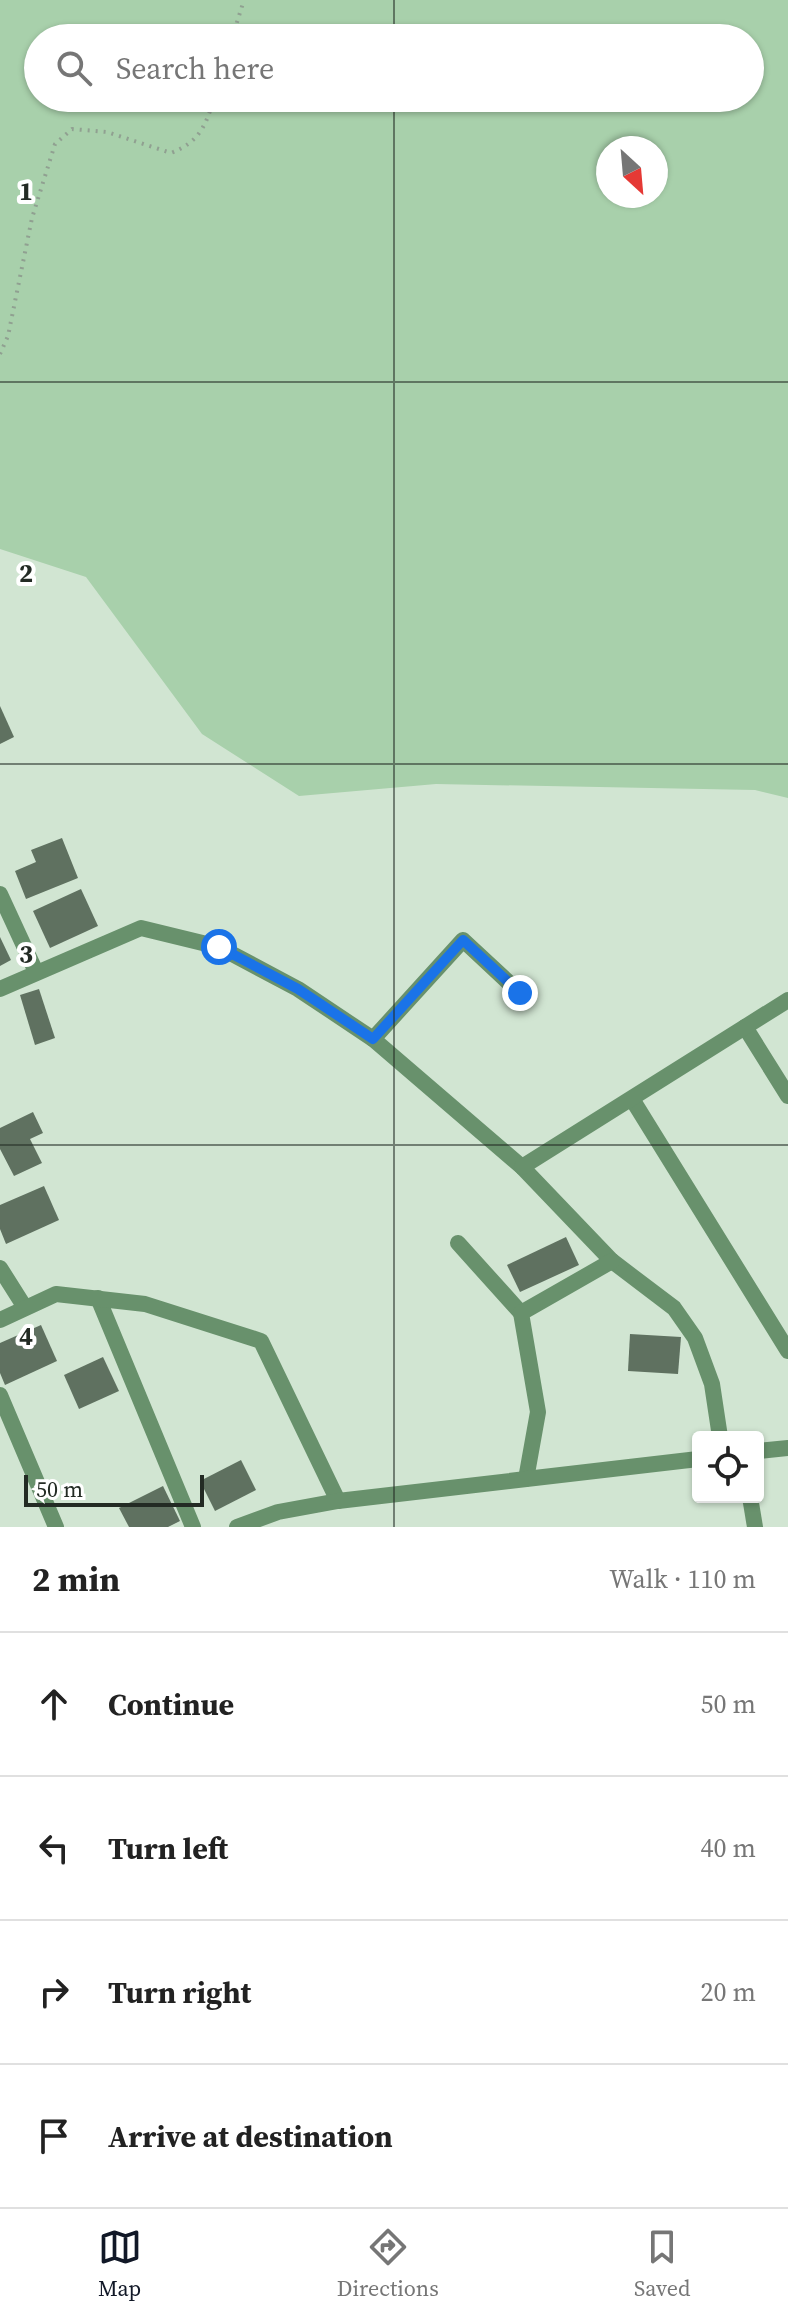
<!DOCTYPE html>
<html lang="en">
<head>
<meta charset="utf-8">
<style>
  body { margin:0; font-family:"Source Serif 4",serif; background:#f6f6f6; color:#222 }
  .controls { position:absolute; right:24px; bottom:24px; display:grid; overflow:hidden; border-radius:8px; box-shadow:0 2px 6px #0004 }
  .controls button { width:72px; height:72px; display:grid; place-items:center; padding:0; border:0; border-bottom:2px solid #e0e0e0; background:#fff; color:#222; font:40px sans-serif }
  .compass { position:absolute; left:596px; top:136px; width:72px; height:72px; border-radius:50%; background:#fff; box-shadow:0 2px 6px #0004; rotate:154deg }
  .scale { position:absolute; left:24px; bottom:20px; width:180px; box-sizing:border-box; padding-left:8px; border:4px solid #232b24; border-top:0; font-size:22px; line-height:28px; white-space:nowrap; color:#232b24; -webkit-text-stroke:6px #fff; paint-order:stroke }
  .stop { position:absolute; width:24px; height:24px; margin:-18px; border:6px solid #1a73e8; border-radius:50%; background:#fff }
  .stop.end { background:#1a73e8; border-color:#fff; box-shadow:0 2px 8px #0008 }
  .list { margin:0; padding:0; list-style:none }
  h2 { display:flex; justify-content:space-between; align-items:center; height:104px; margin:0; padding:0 32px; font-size:34px }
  h2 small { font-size:26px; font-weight:400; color:#767676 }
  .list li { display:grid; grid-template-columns:52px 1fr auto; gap:24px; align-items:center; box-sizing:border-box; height:144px; padding:0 32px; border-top:2px solid #e0e0e0 }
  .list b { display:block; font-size:30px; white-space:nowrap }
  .list em { font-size:26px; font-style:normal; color:#767676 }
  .icon { flex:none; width:44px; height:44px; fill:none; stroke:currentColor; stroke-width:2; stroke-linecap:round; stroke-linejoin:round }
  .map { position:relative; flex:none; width:788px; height:1527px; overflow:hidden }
  .search { position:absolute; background:#fff; box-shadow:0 2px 6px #0004; left:24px; right:24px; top:24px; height:88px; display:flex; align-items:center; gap:20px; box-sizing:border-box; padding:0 28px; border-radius:44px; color:#767676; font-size:30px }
  .sheet { height:680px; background:#fff }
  nav { display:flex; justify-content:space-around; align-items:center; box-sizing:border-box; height:112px; border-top:2px solid #e0e0e0; background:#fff; font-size:22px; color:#767676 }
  nav a { display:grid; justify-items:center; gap:4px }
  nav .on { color:#111827 }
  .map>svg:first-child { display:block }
  .green { fill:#a8d0ab; fill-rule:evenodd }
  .building { fill:#5f7160 }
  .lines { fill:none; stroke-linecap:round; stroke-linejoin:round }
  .path { stroke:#90a091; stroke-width:4; stroke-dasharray:2 6; stroke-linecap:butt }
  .minor { stroke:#68916c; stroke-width:16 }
  .tertiary { stroke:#68916c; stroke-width:16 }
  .route { stroke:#1a73e8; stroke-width:10 }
  .grid { fill:none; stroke:#232b24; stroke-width:2; stroke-opacity:0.55 }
  .grid-label { font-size:26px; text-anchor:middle; font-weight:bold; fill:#232b24; stroke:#fff; stroke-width:8; stroke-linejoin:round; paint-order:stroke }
</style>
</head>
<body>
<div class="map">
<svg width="788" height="1527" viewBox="0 0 788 1527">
  <rect width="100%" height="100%" fill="#d1e5d2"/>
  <path class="green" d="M 0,0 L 788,0 L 788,798 L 755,790 L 436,784 L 299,796 L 202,734 L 86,577 L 0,549 ZM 750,38 L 750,98 L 38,98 L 38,38 ZM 656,148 L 656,196 L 608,196 L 608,148 Z"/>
  <g class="building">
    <polygon points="0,706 14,737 0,744"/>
    <polygon points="62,838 78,878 26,899 15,871 36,862 31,850"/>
    <polygon points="81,889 98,926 50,948 33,911"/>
    <polygon points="0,937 11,960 0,966"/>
    <polygon points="39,989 55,1038 35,1045 20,995"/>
    <polygon points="33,1112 43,1133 30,1139 42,1163 14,1176 0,1149 0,1128"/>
    <polygon points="44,1186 59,1220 6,1244 0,1229 0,1205"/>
    <polygon points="566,1237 579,1265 520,1292 507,1265"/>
    <polygon points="41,1325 57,1361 5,1385 0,1373 0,1343"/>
    <polygon points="630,1334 681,1337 678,1374 628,1371"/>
    <polygon points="103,1357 119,1391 79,1409 64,1375"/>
    <polygon points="241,1460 256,1490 215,1511 200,1481"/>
    <polygon points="163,1486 180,1521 168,1527 129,1527 119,1508"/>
  </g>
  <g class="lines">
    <g class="path">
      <polyline points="232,38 244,0"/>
      <path d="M 0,354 L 8,336 L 32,218 L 55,144 L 72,129 L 107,132 L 171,153 C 199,142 206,126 214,98"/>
    </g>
    <g class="minor">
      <polyline points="0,894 36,972"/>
      <polyline points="0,989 141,928 219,947 298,989 373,1039 522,1167 612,1261 674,1308 695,1338 712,1384 720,1437"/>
      <polyline points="745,1027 788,1096"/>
      <polyline points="373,1039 463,940 520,993"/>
      <polyline points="632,1099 788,1351"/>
      <polyline points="522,1167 788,1000"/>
      <polyline points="458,1243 521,1313"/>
      <polyline points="0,1268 24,1306"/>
      <polyline points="98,1298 193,1527"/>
      <polyline points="0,1320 56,1294 145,1304 261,1341 338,1501"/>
      <polyline points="0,1395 56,1527"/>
      <polyline points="526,1479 538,1412 521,1313 612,1261"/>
      <polyline points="750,1497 755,1527"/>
    </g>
    <g class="tertiary">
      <polyline points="758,1451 788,1448"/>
      <polyline points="237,1527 278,1512 338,1501 698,1459"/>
    </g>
  </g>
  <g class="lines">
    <polyline class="route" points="219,947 298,989 373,1039 463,940 520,993"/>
  </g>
  <path class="grid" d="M 394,0 L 394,38M 394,98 L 394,1527M 0,382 L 788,382M 0,764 L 788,764M 0,1145 L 788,1145"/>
  <g class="grid-label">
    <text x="26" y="200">1</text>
    <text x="26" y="582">2</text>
    <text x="26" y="963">3</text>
    <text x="26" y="1345">4</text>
  </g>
</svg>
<div class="controls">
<button><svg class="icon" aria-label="locate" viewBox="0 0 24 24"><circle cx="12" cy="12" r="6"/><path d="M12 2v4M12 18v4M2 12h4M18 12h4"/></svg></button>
</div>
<svg class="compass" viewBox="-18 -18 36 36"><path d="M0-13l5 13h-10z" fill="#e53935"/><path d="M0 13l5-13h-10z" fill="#767676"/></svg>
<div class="scale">50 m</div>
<div class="stop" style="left:219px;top:947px"></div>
<div class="stop end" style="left:520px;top:993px"></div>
<div class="search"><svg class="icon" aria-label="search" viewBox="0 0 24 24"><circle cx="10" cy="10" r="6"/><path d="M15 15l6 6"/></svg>Search here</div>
</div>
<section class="sheet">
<h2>2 min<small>Walk · 110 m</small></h2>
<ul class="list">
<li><svg class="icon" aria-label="ahead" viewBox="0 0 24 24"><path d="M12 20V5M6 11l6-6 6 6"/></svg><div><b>Continue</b></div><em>50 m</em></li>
<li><svg class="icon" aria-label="left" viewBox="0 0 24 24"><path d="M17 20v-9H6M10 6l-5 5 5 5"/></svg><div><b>Turn left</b></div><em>40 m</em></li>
<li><svg class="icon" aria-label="right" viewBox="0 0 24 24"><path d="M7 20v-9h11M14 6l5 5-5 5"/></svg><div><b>Turn right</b></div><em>20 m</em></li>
<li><svg class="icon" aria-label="arrive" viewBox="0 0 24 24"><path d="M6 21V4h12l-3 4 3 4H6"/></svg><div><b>Arrive at destination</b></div></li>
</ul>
</section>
<nav>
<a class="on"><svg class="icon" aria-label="map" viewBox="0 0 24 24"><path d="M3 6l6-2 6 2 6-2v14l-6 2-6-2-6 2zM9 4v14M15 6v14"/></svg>Map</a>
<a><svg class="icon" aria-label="directions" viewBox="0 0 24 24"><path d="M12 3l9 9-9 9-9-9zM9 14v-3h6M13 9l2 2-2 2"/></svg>Directions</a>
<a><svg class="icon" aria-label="saved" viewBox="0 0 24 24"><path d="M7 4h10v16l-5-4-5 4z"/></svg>Saved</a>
</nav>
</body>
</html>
